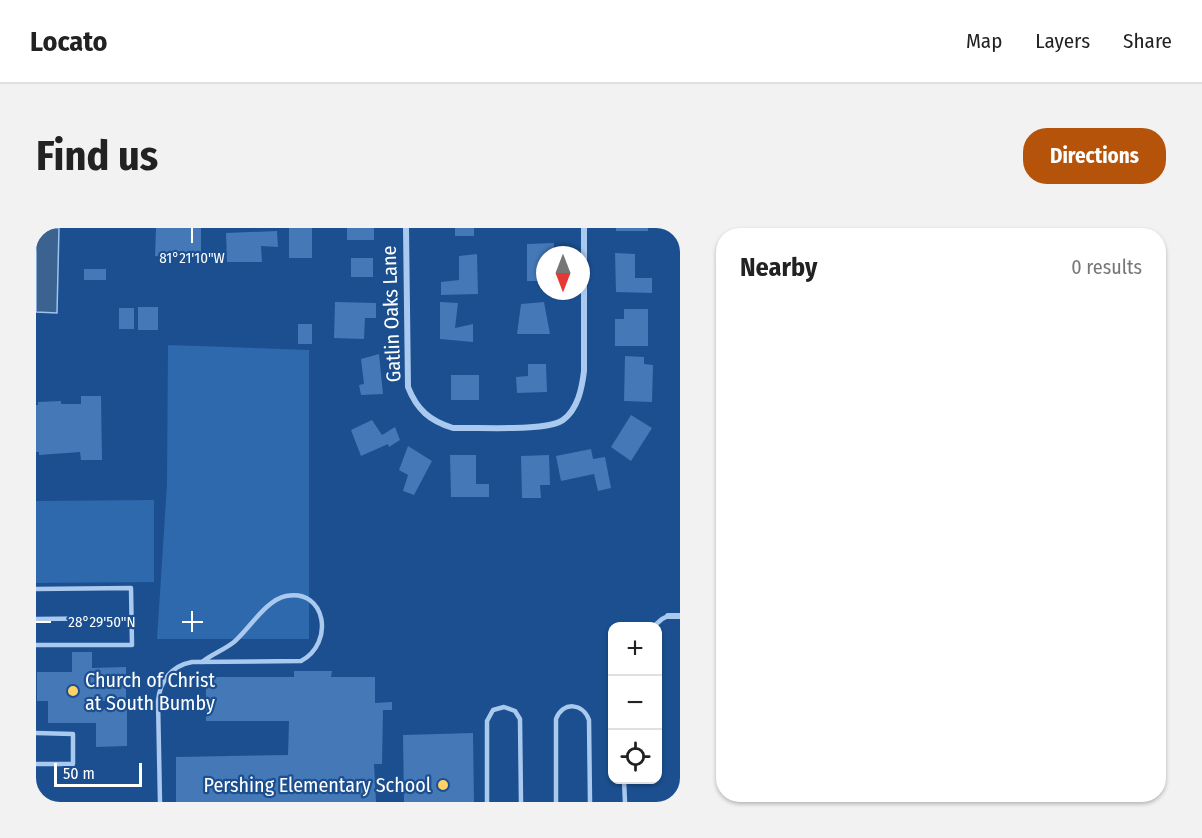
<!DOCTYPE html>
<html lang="en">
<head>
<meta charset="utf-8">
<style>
  body { margin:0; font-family:"Fira Sans Condensed",sans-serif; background:#f2f2f2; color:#222 }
  .controls { position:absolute; right:18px; bottom:18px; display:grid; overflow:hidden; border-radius:12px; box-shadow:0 2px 4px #0004 }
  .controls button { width:54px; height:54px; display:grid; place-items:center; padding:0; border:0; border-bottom:2px solid #e0e0e0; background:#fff; color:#222; font:30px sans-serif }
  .compass { position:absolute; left:500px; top:18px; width:54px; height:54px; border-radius:50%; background:#fff; box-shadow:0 2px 4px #0004; rotate:180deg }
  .scale { position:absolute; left:18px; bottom:15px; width:88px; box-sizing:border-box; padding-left:6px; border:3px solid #fff; border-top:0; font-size:16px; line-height:21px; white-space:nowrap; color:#fff; -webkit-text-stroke:4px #1b4f8f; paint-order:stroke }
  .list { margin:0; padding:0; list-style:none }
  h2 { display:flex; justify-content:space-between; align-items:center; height:78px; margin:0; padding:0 24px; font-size:26px }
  h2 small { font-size:20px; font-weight:400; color:#767676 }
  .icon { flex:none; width:33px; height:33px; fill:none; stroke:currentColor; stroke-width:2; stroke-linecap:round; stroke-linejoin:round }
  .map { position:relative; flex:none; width:644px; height:574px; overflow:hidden; border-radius:24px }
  header { display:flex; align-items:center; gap:36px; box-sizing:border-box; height:84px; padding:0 30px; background:#fff; border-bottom:2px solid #e0e0e0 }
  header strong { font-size:28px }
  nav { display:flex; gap:33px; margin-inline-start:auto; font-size:21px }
  .intro { display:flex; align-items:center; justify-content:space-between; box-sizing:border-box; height:144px; padding:0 36px }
  h1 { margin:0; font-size:42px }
  .button { padding:15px 27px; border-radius:24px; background:#b45309; color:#fff; font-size:21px; font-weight:700 }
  main { display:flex; gap:36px; padding:0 36px }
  aside { flex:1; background:#fff; border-radius:24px; box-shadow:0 2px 4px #0004 }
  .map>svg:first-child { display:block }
  .green { fill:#2e69ad }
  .water { fill:#3c6290; stroke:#9cc4f0; stroke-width:1.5 }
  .building { fill:#4478b7 }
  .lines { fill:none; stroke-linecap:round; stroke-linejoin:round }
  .lane { stroke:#a9c9ee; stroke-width:4.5 }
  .street { stroke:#a9c9ee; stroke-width:6 }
  .ticks { fill:none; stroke:#fff; stroke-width:2 }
  .poi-dot { fill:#ffd166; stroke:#1b4f8f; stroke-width:2 }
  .labels { text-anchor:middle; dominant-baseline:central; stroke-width:4.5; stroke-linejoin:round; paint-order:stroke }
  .street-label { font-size:20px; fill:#fff; stroke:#1b4f8f }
  .poi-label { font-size:20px; fill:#fff; stroke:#1b4f8f; text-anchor:start }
  .ticks-label { font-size:15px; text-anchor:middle; fill:#fff; stroke:#1b4f8f; stroke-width:4.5; stroke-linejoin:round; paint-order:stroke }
</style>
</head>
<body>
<header>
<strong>Locato</strong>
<nav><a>Map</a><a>Layers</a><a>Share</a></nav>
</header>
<div class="intro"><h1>Find us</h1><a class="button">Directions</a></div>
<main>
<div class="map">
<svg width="644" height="574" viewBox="0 0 644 574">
  <rect width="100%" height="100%" fill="#1b4f8f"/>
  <g class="green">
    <polygon points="132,117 273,122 273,411 121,411 131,256"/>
    <polygon points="118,272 118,354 0,355 0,273"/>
  </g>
  <polygon class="water" points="0,0 23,0 21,85 0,84"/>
  <g class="building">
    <polygon points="120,0 165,0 165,30 119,28"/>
    <rect x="253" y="0" width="23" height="30"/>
    <rect x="311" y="0" width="27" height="12"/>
    <rect x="419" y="0" width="19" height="8"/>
    <rect x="580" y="0" width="32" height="3"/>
    <polygon points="241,3 242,19 225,18 226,34 191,34 190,5"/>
    <polygon points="518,15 518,27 509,27 509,53 491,53 491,16"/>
    <polygon points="579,25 599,26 599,50 616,50 616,65 580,64"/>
    <polygon points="441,26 442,66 405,67 405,54 423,52 423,28"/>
    <rect x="315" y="30" width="22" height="19"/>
    <rect x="48" y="41" width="22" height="11"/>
    <polygon points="299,74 340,75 340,90 329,90 328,111 298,110"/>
    <polygon points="404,74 422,75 419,100 437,96 437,114 404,111"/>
    <polygon points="508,74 514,106 481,106 485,76"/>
    <rect x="102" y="79" width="20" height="23"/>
    <rect x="83" y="80" width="15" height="21"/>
    <polygon points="588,81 612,81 612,118 579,118 579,91 588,91"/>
    <rect x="262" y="96" width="14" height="20"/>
    <polygon points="343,126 347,166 325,167 323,157 328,156 325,131"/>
    <polygon points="589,128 608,129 608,136 617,137 616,174 588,173"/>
    <polygon points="492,136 510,136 511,164 481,165 480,149 492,148"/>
    <rect x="415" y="147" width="28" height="25"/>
    <polygon points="45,168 65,168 66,232 45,232 44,224 3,227 3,224 0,224 0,177 2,177 2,174 25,173 25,176 45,176"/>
    <polygon points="595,187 616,200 595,233 575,219"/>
    <polygon points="336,192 346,207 359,199 364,212 353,219 352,216 325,228 315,202"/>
    <polygon points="372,218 396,233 378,267 367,263 372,247 363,242"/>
    <polygon points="555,221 557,231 569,229 575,260 562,263 558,246 525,253 520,228"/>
    <polygon points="414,227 440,227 440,256 453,256 453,269 415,269"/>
    <polygon points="513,227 514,257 504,257 505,270 486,270 485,228"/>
    <polygon points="36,424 56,424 56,440 90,439 90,473 60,473 60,481 91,480 91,518 60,519 60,495 12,495 12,473 1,473 1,444 36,444"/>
    <polygon points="258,443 296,443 295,449 339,449 339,475 356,474 356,482 347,482 346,536 338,536 340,574 140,574 140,529 252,527 253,493 170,493 170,449 258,449"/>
    <polygon points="437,505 438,574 368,574 367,507"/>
  </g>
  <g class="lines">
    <g class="lane">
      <polyline points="0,361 95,360 96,417 0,417"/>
      <polyline points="0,391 95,390"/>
      <polyline points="618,398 626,391 632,388"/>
      <polyline points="0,505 37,506 37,536 0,536"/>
      <polyline points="588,552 589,574"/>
      <path d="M 124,574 L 122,473 C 124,453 135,438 156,434 L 265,433 C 299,415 290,360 250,368 C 230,372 213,401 198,414 C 188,422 176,426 166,434"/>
      <polyline points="451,574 451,493 457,482 468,479 479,483 484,491 485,574"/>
      <path d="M 520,574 L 520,491 C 527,473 547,475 553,492 L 554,574"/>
    </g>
    <g class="street">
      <path d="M 370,0 L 372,159 C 381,182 394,193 417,200 C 440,199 510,204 527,192 C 542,181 546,160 548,143 L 548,0"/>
      <polyline points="632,388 644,388"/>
    </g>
  </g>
  <path class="ticks" d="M 156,0 L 156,15M 156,383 L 156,404M 0,394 L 15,394M 146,394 L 167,394"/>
  <g class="poi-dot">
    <circle cx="37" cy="463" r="6"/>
    <circle cx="407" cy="557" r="6"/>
  </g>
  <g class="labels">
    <g class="street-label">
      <text transform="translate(355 86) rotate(-92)">Gatlin Oaks Lane</text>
    </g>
    <g class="poi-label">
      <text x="49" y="452">Church of Christ<tspan x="49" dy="23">at South Bumby</tspan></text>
      <text x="395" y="557" text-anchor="end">Pershing Elementary School</text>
    </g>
  </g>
  <g class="ticks-label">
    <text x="156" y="35">81°21'10"W</text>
    <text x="66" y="399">28°29'50"N</text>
  </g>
</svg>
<div class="controls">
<button>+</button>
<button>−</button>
<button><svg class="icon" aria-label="locate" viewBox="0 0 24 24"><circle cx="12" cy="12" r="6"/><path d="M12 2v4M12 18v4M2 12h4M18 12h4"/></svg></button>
</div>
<svg class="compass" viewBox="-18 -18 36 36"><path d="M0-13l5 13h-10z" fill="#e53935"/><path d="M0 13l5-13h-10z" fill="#767676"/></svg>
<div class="scale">50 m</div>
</div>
<aside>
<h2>Nearby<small>0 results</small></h2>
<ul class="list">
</ul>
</aside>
</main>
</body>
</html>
